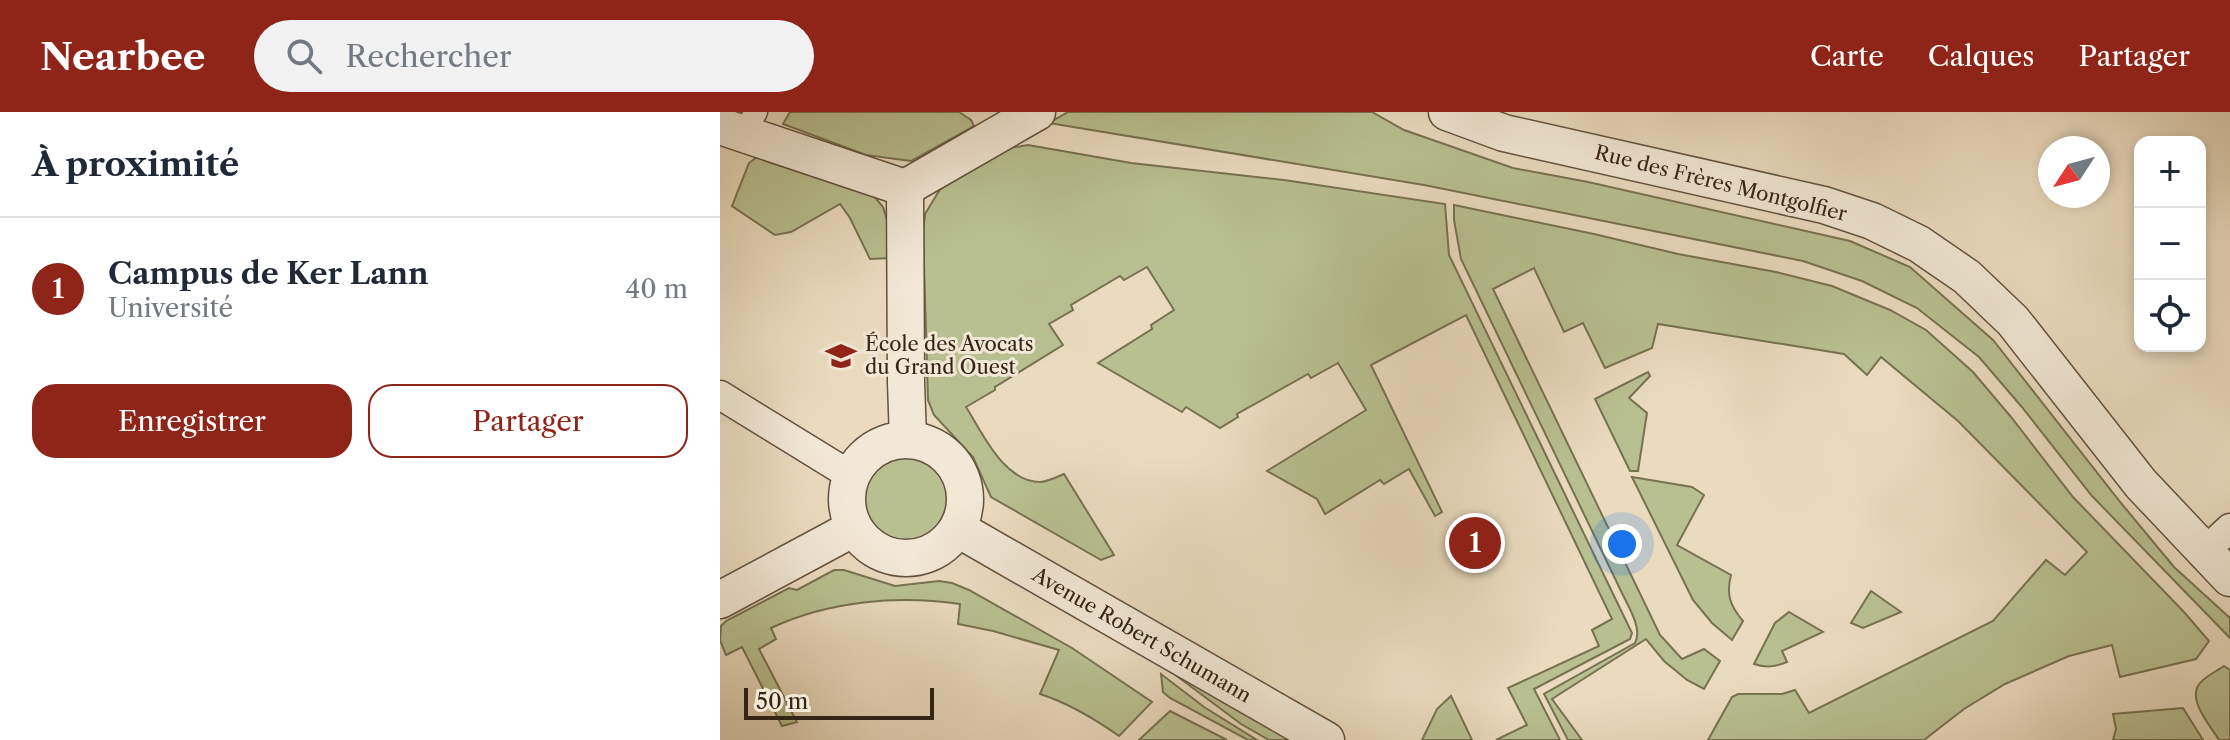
<!DOCTYPE html>
<html lang="fr">
<head>
<meta charset="utf-8">
<style>
  body { margin:0; font-family:"Libre Caslon Text",serif; background:#f2f2f3; color:#1f2937 }
  .controls { position:absolute; right:24px; top:24px; display:grid; overflow:hidden; border-radius:16px; box-shadow:0 4px 12px #0003 }
  .controls button { width:72px; height:72px; display:grid; place-items:center; padding:0; border:0; border-bottom:2px solid #e0e1e3; background:#fff; color:#1f2937; font:40px sans-serif }
  .compass { position:absolute; left:1318px; top:24px; width:72px; height:72px; border-radius:50%; background:#fff; box-shadow:0 4px 12px #0003; rotate:234deg }
  .scale { position:absolute; left:24px; bottom:20px; width:190px; box-sizing:border-box; padding-left:8px; border:4px solid #362414; border-top:0; font-size:22px; line-height:28px; white-space:nowrap; color:#362414; -webkit-text-stroke:6px #f1e8d5; paint-order:stroke }
  .you { position:absolute; left:902px; top:432px; width:28px; height:28px; margin:-20px; border:6px solid #fff; border-radius:50%; background:#1a73e8; box-shadow:0 0 0 12px #1a73e833 }
  .badge { display:grid; place-items:center; width:52px; height:52px; border-radius:50%; background:#8f2418; color:#fff; font-size:26px; font-weight:700 }
  .pin { position:absolute; translate:-50% -50%; border:4px solid #fff; box-shadow:0 2px 8px #0006 }
  .list { margin:0; padding:0; list-style:none }
  h2 { display:flex; justify-content:space-between; align-items:center; height:104px; margin:0; padding:0 32px; font-size:34px }
  h2 small { font-size:26px; font-weight:400; color:#747a83 }
  .list li { display:grid; grid-template-columns:52px 1fr auto; gap:24px; align-items:center; box-sizing:border-box; height:144px; padding:0 32px; border-top:2px solid #e0e1e3 }
  .list b { display:block; font-size:30px; white-space:nowrap }
  .list p { margin:0; font-size:26px; white-space:nowrap; color:#747a83 }
  .list em { font-size:26px; font-style:normal; color:#747a83 }
  .actions { display:flex; gap:16px; padding:24px 32px }
  .actions a { flex:1; padding:18px 0; border:2px solid #8f2418; border-radius:24px; text-align:center; font-size:28px; color:#8f2418 }
  .actions .main { background:#8f2418; color:#fff }
  .icon { flex:none; width:44px; height:44px; fill:none; stroke:currentColor; stroke-width:2; stroke-linecap:round; stroke-linejoin:round }
  .map { position:relative; flex:none; width:1510px; height:628px; overflow:hidden }
  header { display:flex; align-items:center; gap:48px; box-sizing:border-box; height:112px; padding:0 40px; background:#8f2418; color:#fff }
  header strong { font-size:38px }
  nav { display:flex; gap:44px; margin-inline-start:auto; font-size:28px }
  .search { width:560px; height:72px; background:#f2f2f3; display:flex; align-items:center; gap:20px; box-sizing:border-box; padding:0 28px; border-radius:44px; color:#747a83; font-size:30px }
  main { display:flex }
  aside { flex:1; background:#fff }
  .map>svg:first-child { display:block }
  .green { fill:#b8c091; stroke:#777252; stroke-width:2 }
  .lines { fill:none; stroke-linecap:round; stroke-linejoin:round }
  .pedestrian-casing { stroke:#63523f; stroke-width:25 }
  .minor-casing { stroke:#63523f; stroke-width:31 }
  .tertiary-casing { stroke:#63523f; stroke-width:39 }
  .pedestrian { stroke:#f1e8d5; stroke-width:22 }
  .minor { stroke:#f1e8d5; stroke-width:28 }
  .tertiary { stroke:#f1e8d5; stroke-width:36 }
  .labels { text-anchor:middle; dominant-baseline:central; stroke-width:6; stroke-linejoin:round; paint-order:stroke }
  .street-label { font-size:20px; fill:#362414; stroke:#f1e8d5 }
  .poi-label { font-size:20px; fill:#362414; stroke:#f1e8d5; text-anchor:start }
</style>
</head>
<body>
<header>
<strong>Nearbee</strong>
<div class="search"><svg class="icon" aria-label="search" viewBox="0 0 24 24"><circle cx="10" cy="10" r="6"/><path d="M15 15l6 6"/></svg>Rechercher</div>
<nav><a>Carte</a><a>Calques</a><a>Partager</a></nav>
</header>
<main>
<aside>
<h2>À proximité<small></small></h2>
<ul class="list">
<li><span class="badge">1</span><div><b>Campus de Ker Lann</b><p>Université</p></div><em>40 m</em></li>
</ul>
<div class="actions"><a class="main">Enregistrer</a><a>Partager</a></div>
</aside>
<div class="map">
<svg width="1510" height="628" viewBox="0 0 1510 628">
  <rect width="100%" height="100%" fill="#eadbbf"/>
  <filter id="stains"><feTurbulence type="fractalNoise" baseFrequency=".0025" numOctaves="4"/><feColorMatrix values="0 0 0 0 .2 0 0 0 0 .09 0 0 0 0 .02 0 0 0 .5 -.17"/></filter>
  <radialGradient id="worn" r=".72"><stop offset=".6" stop-color="#630" stop-opacity="0"/><stop offset="1" stop-color="#630" stop-opacity=".3"/></radialGradient>
  <g class="green">
    <polygon points="70,0 239,0 251,8 254,14 191,49 146,43 63,12"/>
    <polygon points="348,0 652,0 684,18 793,56 868,70 1130,129 1190,155 1273,228 1401,391 1454,455 1510,506 1510,526 1372,384 1301,294 1259,245 1197,196 1142,169 1083,149 704,73 329,11"/>
    <path d="M 308,33 L 411,51 L 564,68 L 725,92 L 729,143 L 912,521 L 910,527 L 814,577 L 840,628 L 776,628 L 807,613 L 788,576 L 879,534 L 872,518 L 892,507 L 746,203 L 651,253 L 722,400 L 715,404 L 689,357 L 664,372 L 660,368 L 605,402 L 597,387 L 547,359 L 646,298 L 618,251 L 591,266 L 588,262 L 517,302 L 518,305 L 500,316 L 466,295 L 462,300 L 378,251 L 432,217 L 431,213 L 454,198 L 427,155 L 404,168 L 400,164 L 351,193 L 353,198 L 329,212 L 343,233 L 275,275 L 275,278 L 246,295 C 262,320 284,370 320,370 C 327,370 337,365 344,362 L 394,443 L 381,448 L 271,385 L 253,345 L 214,303 L 208,288 L 203,119 L 205,102 L 222,74 L 289,36 Z"/>
    <polygon points="42,41 149,78 163,95 170,117 171,146 150,147 130,106 120,92 71,120 55,123 12,94 29,51"/>
    <path d="M 734,93 L 874,122 L 958,142 L 1056,160 L 1112,174 L 1170,198 L 1206,218 L 1253,260 L 1291,305 L 1353,385 L 1464,500 L 1489,529 L 1476,547 L 1400,565 L 1392,533 L 1349,544 L 1285,572 L 1244,597 L 1204,628 L 988,628 L 1012,585 L 1018,582 L 1062,582 L 1075,578 L 1089,601 L 1273,509 L 1326,448 L 1345,463 L 1367,440 L 1238,309 L 1161,245 L 1147,263 L 1124,242 L 938,212 L 932,236 L 885,256 L 863,211 L 844,220 L 814,156 L 773,177 L 940,523 L 962,547 L 984,537 L 1000,549 L 984,577 L 967,568 L 944,549 L 926,527 L 832,587 L 862,628 L 848,628 L 824,582 L 915,531 C 923,517 908,494 901,479 L 741,147 L 734,108 Z"/>
    <polygon points="928,260 930,264 909,286 927,301 918,359 910,359 875,287"/>
    <circle cx="187" cy="387" r="45"/>
    <path d="M 912,365 L 972,375 L 984,383 L 957,433 L 1011,463 C 1006,482 1010,494 1023,509 L 1012,528 L 992,511 L 973,488 Z"/>
    <path d="M 114,458 L 124,458 L 175,474 L 219,469 L 232,471 L 249,478 L 352,536 L 432,590 L 399,624 C 375,607 348,591 320,582 L 339,538 L 273,519 L 238,512 L 240,492 C 177,483 109,489 51,516 L 56,527 L 39,537 L 77,610 L 62,614 L 22,535 L 6,543 L 0,528 L 1,514 L 6,509 L 69,476 L 77,478 Z"/>
    <polygon points="1151,479 1181,500 1143,516 1131,511"/>
    <path d="M 1069,500 L 1103,520 L 1062,539 L 1067,550 C 1055,555 1046,556 1034,552 L 1055,511 Z"/>
    <polygon points="438,550 585,628 549,628 521,612"/>
    <path d="M 1504,554 L 1510,558 L 1510,628 L 1499,628 C 1490,613 1464,585 1482,569 C 1488,563 1497,559 1504,554 Z"/>
    <polygon points="441,562 484,595 537,628 528,628 450,586 443,580"/>
    <polygon points="731,584 752,628 702,628 717,597"/>
    <polygon points="1463,596 1483,628 1393,628 1396,617 1393,602"/>
    <polygon points="450,599 507,628 419,628"/>
  </g>
  <g class="lines">
    <g class="pedestrian-casing">
      <polyline id="pedestrian" points="23,22 36,0"/>
    </g>
    <g class="minor-casing">
      <g id="minor">
        <polyline points="0,283 130,363"/>
        <polyline points="1484,440 1510,416"/>
      </g>
    </g>
    <g class="tertiary-casing">
      <g id="tertiary">
        <polyline points="727,0 784,21 1104,93 1152,109 1199,132 1247,165 1293,209 1421,372 1510,466"/>
        <polyline points="0,14 185,76"/>
        <polyline points="185,76 186,270 188,327"/>
        <polyline points="185,76 317,0"/>
        <circle cx="186" cy="387" r="59"/>
        <polyline points="238,417 606,628"/>
        <polyline points="0,488 134,416"/>
      </g>
    </g>
    <use href="#pedestrian" class="pedestrian"/>
    <use href="#minor" class="minor"/>
    <use href="#tertiary" class="tertiary"/>
  </g>
  <defs>
    <g id="university-bare" transform="scale(2.4)"><path d="M0-5L7-2L0 1L-7-2ZM-4 1L0 2.5L4 1V4Q0 6-4 4Z" fill="#8f2418" stroke="#f1e8d5" stroke-width="2.5" paint-order="stroke"/></g>
  </defs>
  <g fill-rule="evenodd">
    <use href="#university-bare" x="121" y="244"/>
  </g>
  <g class="labels">
    <g class="street-label">
      <text transform="translate(1001 71) rotate(14)">Rue des Frères Montgolfier</text>
      <text transform="translate(422 523) rotate(30)">Avenue Robert Schumann</text>
    </g>
    <g class="poi-label">
      <text x="145" y="232">École des Avocats<tspan x="145" dy="23">du Grand Ouest</tspan></text>
    </g>
  </g>
  <rect width="100%" height="100%" filter="url(#stains)"/>
  <rect width="100%" height="100%" fill="url(#worn)"/>
</svg>
<div class="controls">
<button>+</button>
<button>−</button>
<button><svg class="icon" aria-label="locate" viewBox="0 0 24 24"><circle cx="12" cy="12" r="6"/><path d="M12 2v4M12 18v4M2 12h4M18 12h4"/></svg></button>
</div>
<svg class="compass" viewBox="-18 -18 36 36"><path d="M0-13l5 13h-10z" fill="#e53935"/><path d="M0 13l5-13h-10z" fill="#747a83"/></svg>
<div class="scale">50 m</div>
<div class="you"></div>
<div class="pin badge" style="left:755px;top:431px">1</div>
</div>
</main>
</body>
</html>
